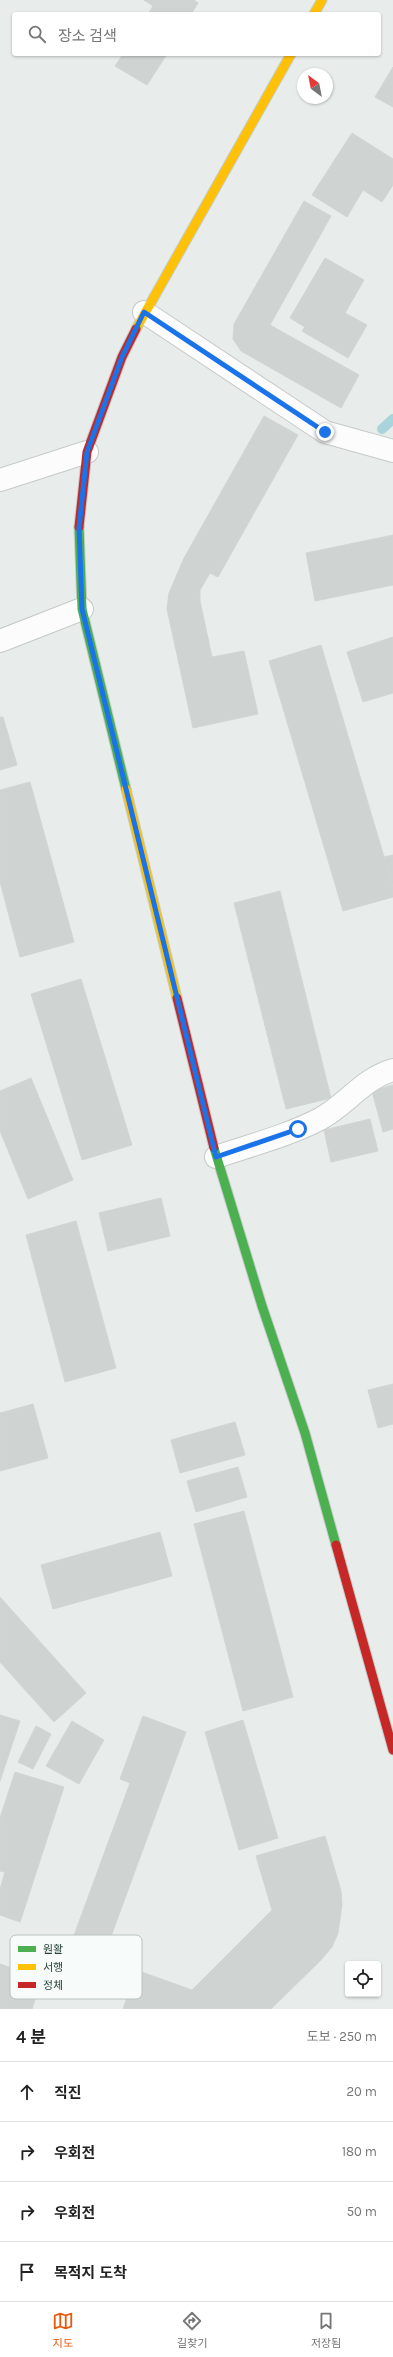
<!DOCTYPE html>
<html lang="ko">
<head>
<meta charset="utf-8">
<style>
  body { margin:0; font-family:Karla,"Noto Sans KR",sans-serif; background:#f2f2f2; color:#222 }
  .controls { position:absolute; right:12px; bottom:12px; display:grid; overflow:hidden; border-radius:4px; box-shadow:0 1px 3px #0004 }
  .controls button { width:36px; height:36px; display:grid; place-items:center; padding:0; border:0; border-bottom:1px solid #e0e0e0; background:#fff; color:#222; font:20px sans-serif }
  .compass { position:absolute; left:297px; top:68px; width:36px; height:36px; border-radius:50%; background:#fff; box-shadow:0 1px 3px #0004; rotate:328deg }
  .stop { position:absolute; width:12px; height:12px; margin:-9px; border:3px solid #1a73e8; border-radius:50%; background:#fff }
  .stop.end { background:#1a73e8; border-color:#fff; box-shadow:0 1px 4px #0008 }
  .list { margin:0; padding:0; list-style:none }
  h2 { display:flex; justify-content:space-between; align-items:center; height:52px; margin:0; padding:0 16px; font-size:17px }
  h2 small { font-size:13px; font-weight:400; color:#767676 }
  .list li { display:grid; grid-template-columns:26px 1fr auto; gap:12px; align-items:center; box-sizing:border-box; height:60px; padding:0 16px; border-top:1px solid #e0e0e0 }
  .list b { display:block; font-size:15px; white-space:nowrap }
  .list em { font-size:13px; font-style:normal; color:#767676 }
  .icon { flex:none; width:22px; height:22px; fill:none; stroke:currentColor; stroke-width:2; stroke-linecap:round; stroke-linejoin:round }
  .map { position:relative; flex:none; width:393px; height:2009px; overflow:hidden }
  .search { position:absolute; background:#fff; box-shadow:0 1px 3px #0004; left:12px; right:12px; top:12px; height:44px; display:flex; align-items:center; gap:10px; box-sizing:border-box; padding:0 14px; border-radius:4px; color:#767676; font-size:15px }
  .sheet { height:292px; background:#fff }
  nav { display:flex; justify-content:space-around; align-items:center; box-sizing:border-box; height:56px; border-top:1px solid #e0e0e0; background:#fff; font-size:11px; color:#767676 }
  nav a { display:grid; justify-items:center; gap:2px }
  nav .on { color:#ea580c }
  .map>svg:first-child { display:block }
  .lines { fill:none; stroke-linecap:round; stroke-linejoin:round }
  .stream { stroke:#a9d4db; stroke-width:10 }
  .building { fill:#cfd4d2; stroke:#d1d6d4 }
  .street-casing { stroke:#c5cac8; stroke-width:24 }
  .fast-casing { stroke:#c3ccc9; stroke-width:11 }
  .slow-casing { stroke:#c3ccc9; stroke-width:11 }
  .jam-casing { stroke:#c3ccc9; stroke-width:11 }
  .street { stroke:#fcfcfc; stroke-width:22 }
  .fast { stroke:#4caf50; stroke-width:9 }
  .slow { stroke:#ffc107; stroke-width:9 }
  .jam { stroke:#c62828; stroke-width:9 }
  .route { stroke:#1a73e8; stroke-width:5 }
  .key { fill:#f7fbf9; stroke:#b8c4c0; stroke-width:1 }
  .key-label { font-size:11px; fill:#24423a }
</style>
</head>
<body>
<div class="map">
<svg width="393" height="2009" viewBox="0 0 393 2009">
  <rect width="100%" height="100%" fill="#e8edeb"/>
  <g class="lines">
    <polyline class="stream" points="382,429 393,419"/>
  </g>
  <g class="building">
    <polygon points="144,0 194,0 198,3 191,14 148,14 153,6"/>
    <polygon points="123,54 167,54 147,85 115,66"/>
    <polygon points="393,67 393,107 375,97"/>
    <polygon points="352,133 393,159 393,185 382,202 363,190 347,217 312,195"/>
    <polygon points="304,201 331,216 270,325 359,375 341,408 241,351 233,339 234,324"/>
    <polygon points="325,258 364,280 345,313 367,325 348,358 302,331 305,327 290,318"/>
    <polygon points="264,416 298,435 218,577 210,573 200,590 200,601 212,657 244,651 258,714 193,728 167,609 169,593 184,558"/>
    <polygon points="393,535 393,585 315,601 306,553"/>
    <polygon points="393,637 393,693 363,702 347,652"/>
    <polygon points="321,645 393,887 393,897 343,911 269,661"/>
    <polygon points="0,717 3,717 17,765 0,770"/>
    <polygon points="30,782 74,942 20,957 0,882 0,790"/>
    <polygon points="393,855 393,887 384,857"/>
    <polygon points="280,891 331,1098 286,1109 234,903"/>
    <polygon points="81,979 132,1145 82,1160 31,994"/>
    <polygon points="31,1078 73,1180 28,1199 0,1131 0,1091"/>
    <polygon points="393,1085 393,1129 383,1132 372,1091"/>
    <polygon points="370,1119 378,1151 331,1162 324,1130"/>
    <polygon points="161,1198 170,1236 108,1251 99,1213"/>
    <polygon points="76,1221 116,1368 65,1382 26,1235"/>
    <polygon points="393,1384 393,1424 378,1428 368,1390"/>
    <polygon points="33,1404 48,1458 0,1471 0,1413"/>
    <polygon points="235,1422 245,1455 180,1473 171,1440"/>
    <polygon points="238,1467 247,1497 196,1512 187,1481"/>
    <polygon points="244,1511 293,1697 243,1711 194,1524"/>
    <polygon points="160,1532 172,1576 53,1609 41,1565"/>
    <polygon points="0,1597 86,1693 54,1722 0,1662"/>
    <polygon points="0,1715 20,1721 0,1781"/>
    <polygon points="143,1716 186,1732 91,1991 58,1979 130,1783 120,1779"/>
    <polygon points="243,1720 278,1838 239,1850 205,1732"/>
    <polygon points="72,1721 104,1740 79,1784 46,1766"/>
    <polygon points="36,1726 51,1734 33,1769 18,1762"/>
    <polygon points="15,1772 64,1787 20,1922 0,1915 0,1889 5,1872 0,1871 0,1818"/>
    <polygon points="325,1836 341,1891 342,1905 338,1933 332,1947 321,1960 271,2009 123,2009 136,1970 192,1990 272,1910 256,1856"/>
    <polygon points="0,1964 42,1978 32,2009 0,2009"/>
  </g>
  <g class="lines">
    <g class="street-casing">
      <g id="street">
        <polyline points="144,312 325,432 393,451"/>
        <polyline points="0,480 87,452"/>
        <polyline points="0,641 82,609"/>
        <path d="M 216,1157 C 251,1145 287,1136 320,1119 C 346,1105 364,1078 393,1070"/>
      </g>
    </g>
    <g class="fast-casing">
      <g id="fast">
        <polyline points="79,527 82,609 126,789"/>
        <polyline points="214,1148 262,1306 305,1433 336,1545"/>
      </g>
    </g>
    <g class="slow-casing">
      <g id="slow">
        <polyline points="314,14 322,0"/>
        <polyline points="136,329 291,54"/>
        <polyline points="126,789 177,998"/>
      </g>
    </g>
    <g class="jam-casing">
      <g id="jam">
        <polyline points="79,527 87,452 122,357 136,329"/>
        <polyline points="177,998 214,1148"/>
        <polyline points="336,1545 393,1750"/>
      </g>
    </g>
    <use href="#street" class="street"/>
    <use href="#fast" class="fast"/>
    <use href="#slow" class="slow"/>
    <use href="#jam" class="jam"/>
  </g>
  <g class="lines">
    <polyline class="route" points="298,1129 216,1157 82,609 79,528 87,452 122,357 144,312 325,432"/>
  </g>
  <rect x="10" y="1935" width="132" height="64" rx="6" class="key"/>
  <rect x="18" y="1946" width="18" height="6" fill="#4caf50"/>
  <rect x="18" y="1964" width="18" height="6" fill="#ffc107"/>
  <rect x="18" y="1982" width="18" height="6" fill="#c62828"/>
  <g class="key-label">
    <text x="43" y="1953">원활</text>
    <text x="43" y="1971">서행</text>
    <text x="43" y="1989">정체</text>
  </g>
</svg>
<div class="controls">
<button><svg class="icon" aria-label="locate" viewBox="0 0 24 24"><circle cx="12" cy="12" r="6"/><path d="M12 2v4M12 18v4M2 12h4M18 12h4"/></svg></button>
</div>
<svg class="compass" viewBox="-18 -18 36 36"><path d="M0-13l5 13h-10z" fill="#e53935"/><path d="M0 13l5-13h-10z" fill="#767676"/></svg>
<div class="stop" style="left:298px;top:1129px"></div>
<div class="stop end" style="left:325px;top:432px"></div>
<div class="search"><svg class="icon" aria-label="search" viewBox="0 0 24 24"><circle cx="10" cy="10" r="6"/><path d="M15 15l6 6"/></svg>장소 검색</div>
</div>
<section class="sheet">
<h2>4 분<small>도보 · 250 m</small></h2>
<ul class="list">
<li><svg class="icon" aria-label="ahead" viewBox="0 0 24 24"><path d="M12 20V5M6 11l6-6 6 6"/></svg><div><b>직진</b></div><em>20 m</em></li>
<li><svg class="icon" aria-label="right" viewBox="0 0 24 24"><path d="M7 20v-9h11M14 6l5 5-5 5"/></svg><div><b>우회전</b></div><em>180 m</em></li>
<li><svg class="icon" aria-label="right" viewBox="0 0 24 24"><path d="M7 20v-9h11M14 6l5 5-5 5"/></svg><div><b>우회전</b></div><em>50 m</em></li>
<li><svg class="icon" aria-label="arrive" viewBox="0 0 24 24"><path d="M6 21V4h12l-3 4 3 4H6"/></svg><div><b>목적지 도착</b></div></li>
</ul>
</section>
<nav>
<a class="on"><svg class="icon" aria-label="map" viewBox="0 0 24 24"><path d="M3 6l6-2 6 2 6-2v14l-6 2-6-2-6 2zM9 4v14M15 6v14"/></svg>지도</a>
<a><svg class="icon" aria-label="directions" viewBox="0 0 24 24"><path d="M12 3l9 9-9 9-9-9zM9 14v-3h6M13 9l2 2-2 2"/></svg>길찾기</a>
<a><svg class="icon" aria-label="saved" viewBox="0 0 24 24"><path d="M7 4h10v16l-5-4-5 4z"/></svg>저장됨</a>
</nav>
</body>
</html>
